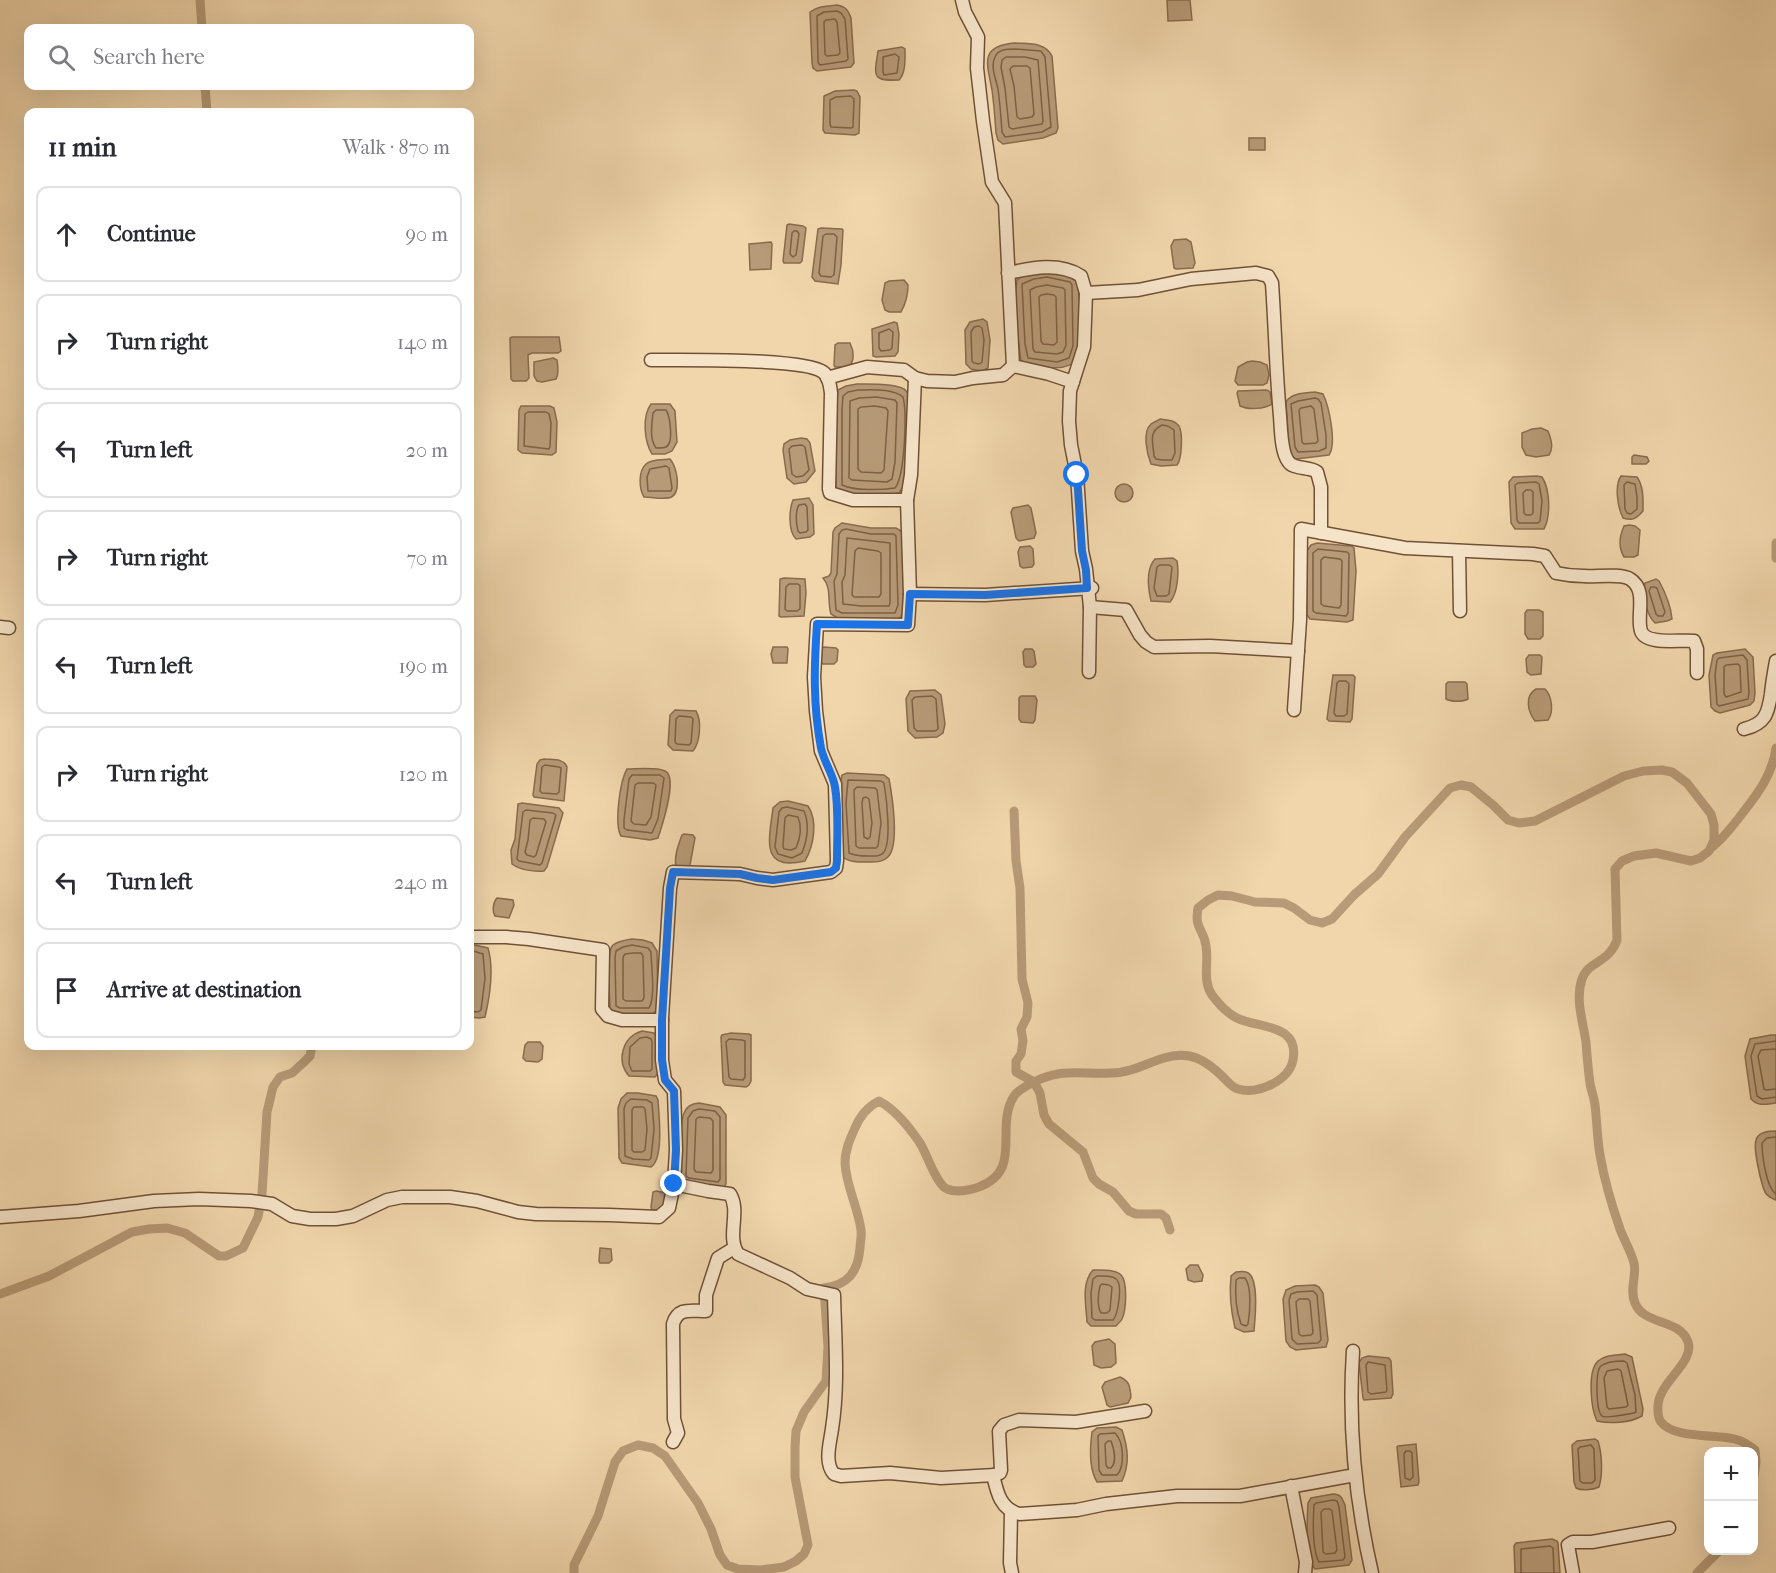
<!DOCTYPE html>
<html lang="en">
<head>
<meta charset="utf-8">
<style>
  body { margin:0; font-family:"IM FELL French Canon",serif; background:#f7f7f7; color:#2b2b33 }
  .controls { position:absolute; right:18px; bottom:18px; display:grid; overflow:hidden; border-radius:12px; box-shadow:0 6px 24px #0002 }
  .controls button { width:54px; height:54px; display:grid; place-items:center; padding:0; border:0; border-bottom:2px solid #e1e1e2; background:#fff; color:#2b2b33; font:30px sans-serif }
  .stop { position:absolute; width:18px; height:18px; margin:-14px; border:4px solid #1a73e8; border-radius:50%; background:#fff }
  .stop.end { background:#1a73e8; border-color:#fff; box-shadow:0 2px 6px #0008 }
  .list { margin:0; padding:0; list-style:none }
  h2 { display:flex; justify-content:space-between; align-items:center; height:78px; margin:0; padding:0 24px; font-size:26px }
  h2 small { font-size:20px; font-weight:400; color:#7c7c81 }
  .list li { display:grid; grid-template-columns:39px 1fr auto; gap:18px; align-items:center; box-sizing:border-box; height:96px; margin:0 12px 12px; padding:0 12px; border:2px solid #e1e1e2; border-radius:12px }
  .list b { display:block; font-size:22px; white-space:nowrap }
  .list em { font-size:20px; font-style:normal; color:#7c7c81 }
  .icon { flex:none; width:33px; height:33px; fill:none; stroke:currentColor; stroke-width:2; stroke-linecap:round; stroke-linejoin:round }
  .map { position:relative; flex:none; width:1776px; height:1573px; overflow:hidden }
  .search { position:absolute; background:#fff; box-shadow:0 6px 24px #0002; left:24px; top:24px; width:450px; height:66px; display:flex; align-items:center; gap:15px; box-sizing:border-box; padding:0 21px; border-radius:12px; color:#7c7c81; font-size:22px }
  .panel { position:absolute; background:#fff; box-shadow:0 6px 24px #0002; left:24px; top:108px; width:450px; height:942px; border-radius:12px }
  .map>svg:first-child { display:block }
  .water { fill:#b79a77; stroke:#896b4d; stroke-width:1.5 }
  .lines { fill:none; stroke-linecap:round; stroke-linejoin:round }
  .shore { stroke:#7e6043; stroke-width:1.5 }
  .canal { stroke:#b79a77; stroke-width:9 }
  .minor-casing { stroke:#705136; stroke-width:15 }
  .minor { stroke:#f6e4c9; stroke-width:12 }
  .route { stroke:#1a73e8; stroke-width:8 }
</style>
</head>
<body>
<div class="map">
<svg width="1776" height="1573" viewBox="0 0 1776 1573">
  <rect width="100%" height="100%" fill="#f1d6ac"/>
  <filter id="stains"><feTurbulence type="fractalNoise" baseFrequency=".00333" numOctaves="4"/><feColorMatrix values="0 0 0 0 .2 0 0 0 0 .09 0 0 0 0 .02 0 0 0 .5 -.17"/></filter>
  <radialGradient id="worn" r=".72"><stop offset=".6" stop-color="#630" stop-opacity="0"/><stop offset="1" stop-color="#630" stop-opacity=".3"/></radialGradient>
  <g class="water">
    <polygon points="1167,0 1190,0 1192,20 1168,21"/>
    <path d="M 837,5 C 846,7 848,10 851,18 L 854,63 L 851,67 L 817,71 L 813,68 L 812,63 L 810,12 C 818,6 828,6 837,5 Z"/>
    <path d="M 1015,43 C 1029,44 1045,42 1052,56 L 1058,128 L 1056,133 L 1043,138 L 1003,144 L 998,140 L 996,133 C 995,119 994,104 992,90 C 987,63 979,46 1015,43 Z"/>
    <path d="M 902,47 L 905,49 C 905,58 906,73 899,80 C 872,81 874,77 878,51 Z"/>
    <polygon points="854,90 857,91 860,97 859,133 855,135 825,133 823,130 824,96 835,91"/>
    <rect x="1249" y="138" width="16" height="12"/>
    <polygon points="789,224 803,226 806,228 802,261 800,263 784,263 783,261 787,225"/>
    <polygon points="821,228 842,229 843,230 841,265 838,284 815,281 812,277 818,229"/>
    <polygon points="1186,239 1191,242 1195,263 1193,268 1176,269 1174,268 1171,246 1174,240"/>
    <polygon points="771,242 772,244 771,269 750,270 749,244"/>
    <path d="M 1047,271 L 1076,277 L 1078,284 C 1079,300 1083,346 1075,360 C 1067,374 1033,366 1021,361 C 1018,337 1013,305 1017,280 C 1025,273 1036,273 1047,271 Z"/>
    <path d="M 904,280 L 908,285 C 908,295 906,303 901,312 L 889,312 L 885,310 L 882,300 L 885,283 L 889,281 Z"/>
    <polygon points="983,319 987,322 990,340 988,368 982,371 971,369 966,364 965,330 970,322"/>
    <polygon points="894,322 897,323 899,334 898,352 895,356 876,357 873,356 872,329"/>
    <polygon points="512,337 559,337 561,351 558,353 532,353 528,355 529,378 526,381 513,381 511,379 510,338"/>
    <path d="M 838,343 L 850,343 C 854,351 855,362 848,367 L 835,367 L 834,365 L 835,345 Z"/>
    <path d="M 553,358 L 557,360 C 558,366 559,374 556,379 L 542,382 L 537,381 L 534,376 L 534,362 Z"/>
    <polygon points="1252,361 1260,362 1267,365 1269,375 1267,383 1263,385 1238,385 1235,381 1238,367 1247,362"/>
    <path d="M 857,384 C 868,384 895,383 904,389 C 918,397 906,469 904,485 L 899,493 C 880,497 858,495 839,492 L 836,487 L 836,409 L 838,390 L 846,386 Z"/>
    <path d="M 1267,390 L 1270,392 L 1272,404 C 1265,409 1248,410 1240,406 L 1237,393 L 1238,391 Z"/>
    <path d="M 1315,392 L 1323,394 C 1329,406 1337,444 1329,455 L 1296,459 L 1292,456 L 1289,449 L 1286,402 C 1291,393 1305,393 1315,392 Z"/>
    <path d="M 651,404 L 670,404 L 675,411 L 677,442 L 672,451 L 665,454 L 652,454 C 644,441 642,416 651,404 Z"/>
    <polygon points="521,406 550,406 554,408 557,422 556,452 552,455 522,453 518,450 519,410"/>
    <path d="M 1160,419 C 1167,420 1175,420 1179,426 C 1183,433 1182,459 1177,465 L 1161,466 L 1151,464 C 1147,454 1142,432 1151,424 C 1154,422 1157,421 1160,419 Z"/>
    <path d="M 1541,428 L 1548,431 C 1551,439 1554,448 1549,455 L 1536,457 L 1526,455 L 1522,447 L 1522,433 L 1532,429 Z"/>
    <polygon points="801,438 807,439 810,443 815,471 806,482 794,484 787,478 783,450 784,444 790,440"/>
    <polygon points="1634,455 1647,457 1649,461 1646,464 1632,464 1632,457"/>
    <path d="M 670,459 C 675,465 676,470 677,477 C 680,505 664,498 644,497 C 639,489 638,471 646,464 C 651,459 664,460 670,459 Z"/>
    <path d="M 1537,476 L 1542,477 C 1550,489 1551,516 1544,529 L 1515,529 L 1511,523 L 1509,482 L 1513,477 Z"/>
    <path d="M 1621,476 L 1637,477 C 1644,487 1643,500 1643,511 C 1636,519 1633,521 1623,518 C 1618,508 1614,486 1621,476 Z"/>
    <circle cx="1124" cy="493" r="9"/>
    <path d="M 809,498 L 813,505 L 814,534 L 810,537 L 796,539 C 788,531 789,510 793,500 Z"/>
    <polygon points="1028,505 1031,508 1036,533 1034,538 1019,541 1016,538 1011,512 1013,508"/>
    <path d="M 842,523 L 871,528 L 896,528 L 901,531 L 904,539 L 904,606 L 901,617 L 896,620 L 839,619 L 831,614 C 827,602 832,588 823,578 L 829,576 L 831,573 L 833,532 L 835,528 Z"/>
    <path d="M 1629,525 L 1635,526 L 1640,530 L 1638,555 L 1634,557 L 1624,557 C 1618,547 1620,535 1624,526 Z"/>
    <polygon points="1317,543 1351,546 1354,548 1356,571 1353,620 1347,622 1310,619 1307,615 1307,551 1311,545"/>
    <polygon points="1030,546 1033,549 1034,564 1032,567 1023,568 1020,566 1018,552 1020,547"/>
    <path d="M 1173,558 L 1177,561 C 1179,572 1178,593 1170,602 L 1151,601 C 1148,588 1146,569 1155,559 Z"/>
    <polygon points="784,578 805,579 806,593 804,616 781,617 779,616 780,579"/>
    <path d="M 1656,579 L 1659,581 C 1665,592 1671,606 1672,619 L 1667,621 L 1655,623 C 1647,616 1641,593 1645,583 Z"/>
    <polygon points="1527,610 1539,610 1543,612 1543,636 1540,639 1528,639 1525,634 1525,613"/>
    <polygon points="773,647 787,647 788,649 787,663 773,663 771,654"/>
    <polygon points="824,647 836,648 838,650 837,661 834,664 823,664 821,662 822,648"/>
    <polygon points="1025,649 1032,649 1034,651 1036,664 1033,667 1026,667 1024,665 1023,652"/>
    <polygon points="1745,649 1753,657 1755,693 1754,701 1750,705 1720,713 1715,711 1711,707 1709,675 1713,655 1717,653"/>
    <polygon points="1529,655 1540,655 1542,657 1541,674 1531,675 1527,672 1526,659"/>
    <polygon points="1333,675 1353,675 1355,677 1352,719 1350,722 1329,721 1327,719"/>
    <path d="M 1448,682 L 1465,682 L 1467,684 L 1468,699 C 1463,702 1451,702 1446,699 L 1446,684 Z"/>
    <path d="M 1536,689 L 1545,689 C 1552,696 1554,712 1548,720 L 1535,721 C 1528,712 1524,696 1536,689 Z"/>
    <polygon points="935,690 941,695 945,724 943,733 937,737 915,738 908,731 906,699 910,691"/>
    <polygon points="1021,696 1035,696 1037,700 1035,720 1033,723 1021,722 1019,719 1019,698"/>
    <path d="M 675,710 L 696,711 C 702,721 700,743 693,751 L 673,750 L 668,745 L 670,715 Z"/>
    <path d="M 544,759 C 552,760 564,758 567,767 L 564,801 L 534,797 L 533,795 L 537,764 L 540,760 Z"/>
    <path d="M 627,769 C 636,769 657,767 665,771 C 678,777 662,826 658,838 L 650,840 L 621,836 C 614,824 620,781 627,769 Z"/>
    <path d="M 847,773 L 884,775 L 889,779 C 892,795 900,845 888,857 C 883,862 877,862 870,862 C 861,862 850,863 843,857 C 841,833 836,798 842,775 Z"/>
    <path d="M 788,801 L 808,806 C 818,821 814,845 805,861 C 760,872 769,839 773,808 L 780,802 Z"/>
    <path d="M 522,803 L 559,808 L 563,813 L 547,867 L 544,871 C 534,872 520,870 512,864 L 511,850 L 515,839 L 518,804 Z"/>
    <path d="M 684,834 L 693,835 L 695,838 L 690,865 L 688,868 L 676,867 C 674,856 678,846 682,835 Z"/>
    <path d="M 497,898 L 513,900 L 514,905 L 509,918 L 495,916 C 492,911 493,902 497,898 Z"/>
    <path d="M 632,939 L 643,940 L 652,943 L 657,951 L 658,1007 L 656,1011 L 652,1014 L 619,1014 L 612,1013 L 610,1009 C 610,997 605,952 613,945 C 618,941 626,940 632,939 Z"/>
    <path d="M 470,944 L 488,948 C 494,969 490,996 485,1017 L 479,1018 L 470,1017 Z"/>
    <path d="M 642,1031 L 654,1033 L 657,1036 L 659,1072 L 655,1077 L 629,1076 C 616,1061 622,1037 642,1031 Z"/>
    <polygon points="731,1033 749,1034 751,1035 751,1081 749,1085 746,1087 725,1085 723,1082 721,1037 722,1035"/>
    <path d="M 1771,1035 L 1776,1035 L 1776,1103 C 1766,1104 1759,1107 1751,1099 L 1745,1056 L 1750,1039 Z"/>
    <polygon points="528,1042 540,1042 543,1046 542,1059 538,1062 526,1061 523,1058 525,1045"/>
    <path d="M 627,1093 L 638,1093 L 656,1096 L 658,1100 C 659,1115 664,1159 651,1167 L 622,1163 L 619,1158 L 618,1108 L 621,1099 Z"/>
    <path d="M 699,1103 L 720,1107 L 726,1115 L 726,1184 L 724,1187 L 681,1182 C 679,1173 680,1121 684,1113 C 687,1106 691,1104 699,1103 Z"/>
    <path d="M 1776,1131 L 1776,1200 C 1771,1198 1768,1197 1765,1192 C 1761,1183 1753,1149 1756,1140 C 1758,1132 1769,1131 1776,1131 Z"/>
    <polygon points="656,1191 667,1193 663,1211 652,1210 651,1207 653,1192"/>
    <polygon points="600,1248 611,1249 612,1260 609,1263 600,1263 599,1261"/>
    <polygon points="1190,1265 1198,1265 1203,1275 1202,1281 1194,1282 1188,1280 1186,1269"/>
    <path d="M 1093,1270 C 1102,1270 1115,1269 1121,1275 C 1128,1282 1126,1311 1122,1319 C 1121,1321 1117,1325 1116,1326 L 1091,1326 L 1087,1322 C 1086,1305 1081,1283 1093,1270 Z"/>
    <path d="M 1236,1272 C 1239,1272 1242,1271 1246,1272 C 1260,1275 1255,1319 1254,1331 L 1244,1332 L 1235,1328 C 1231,1311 1229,1294 1231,1276 Z"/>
    <polygon points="1315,1285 1319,1287 1323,1293 1328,1340 1326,1347 1296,1350 1290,1347 1286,1341 1283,1299 1286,1290 1295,1286"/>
    <polygon points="1109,1339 1115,1344 1116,1363 1111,1367 1101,1368 1094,1365 1092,1346 1095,1342"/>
    <path d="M 1625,1354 L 1632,1357 L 1643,1409 L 1642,1416 C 1630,1423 1610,1424 1597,1421 C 1591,1409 1587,1371 1598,1361 C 1605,1355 1616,1355 1625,1354 Z"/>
    <polygon points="1368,1356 1389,1358 1391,1361 1393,1394 1391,1398 1364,1400 1363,1398 1359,1363 1362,1358"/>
    <path d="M 1120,1377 C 1130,1381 1130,1388 1131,1397 L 1128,1403 L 1110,1407 L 1107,1405 L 1102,1387 L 1105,1382 Z"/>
    <path d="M 1116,1427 L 1122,1430 C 1128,1448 1130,1464 1122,1481 L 1097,1482 C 1089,1469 1090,1447 1092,1432 L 1097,1428 Z"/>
    <path d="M 1595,1439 L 1598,1441 C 1602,1454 1603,1474 1599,1487 C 1593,1490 1581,1491 1576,1488 L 1574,1482 L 1572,1445 L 1577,1441 Z"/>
    <polygon points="1416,1444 1419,1482 1418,1485 1401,1487 1397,1447 1398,1446"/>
    <path d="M 1333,1494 C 1341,1494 1342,1498 1345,1505 L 1352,1560 L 1349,1565 L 1315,1569 C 1305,1558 1307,1518 1308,1503 L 1311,1498 Z"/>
    <polygon points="1552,1539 1557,1541 1558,1543 1560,1573 1515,1573 1514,1546 1516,1543"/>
  </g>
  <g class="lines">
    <g class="shore">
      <polygon points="837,11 841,13 845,19 848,59 846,61 820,65 818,62 817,16 824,12"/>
      <polygon points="835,19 837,22 840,53 838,55 827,56 825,54 824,22 826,20"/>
      <path d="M 1015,49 L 1041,51 L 1045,57 L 1051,127 L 1042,132 L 1005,137 L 1002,132 C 1001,118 1000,103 998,89 C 996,79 990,67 995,57 C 998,49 1008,49 1015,49 Z"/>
      <polygon points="895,54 899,57 897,73 884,75 883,72 883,57"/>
      <polygon points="1006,57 1025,57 1038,60 1043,121 1042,124 1012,129 1009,127 1005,88 1001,67 1002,60"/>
      <polygon points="1013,66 1027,66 1030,68 1034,114 1032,117 1020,119 1017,117 1014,86 1010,69"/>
      <polygon points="851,96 854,99 853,127 851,128 831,127 830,124 830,100 836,97"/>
      <polygon points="794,231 797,231 799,234 796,255 793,257 790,254 792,233"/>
      <polygon points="826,234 834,234 837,237 834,275 831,277 821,276 819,273 823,236"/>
      <polygon points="1047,277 1070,282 1072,285 1073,346 1069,358 1057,362 1028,358 1025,344 1022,284 1034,279"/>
      <polygon points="1047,285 1063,288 1065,290 1066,345 1063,352 1057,354 1035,352 1033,349 1030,290 1036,287"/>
      <polygon points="1047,294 1054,295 1056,297 1057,342 1054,345 1043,344 1041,341 1039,297 1041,295"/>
      <polygon points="979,326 982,328 984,340 982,362 979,364 974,363 972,361 971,332 974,327"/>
      <polygon points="889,329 893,332 892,348 890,350 881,351 879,348 879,333"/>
      <path d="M 858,390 C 872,390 892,388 903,397 C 907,412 905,476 895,488 C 881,490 854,491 842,485 L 842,409 L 843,396 L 848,392 Z"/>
      <polygon points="876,397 895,400 897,403 895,462 892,479 887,482 852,480 849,478 850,401 859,398"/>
      <polygon points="1315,398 1318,399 1321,403 1326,435 1326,448 1319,451 1298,452 1295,447 1291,404 1298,401"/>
      <polygon points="875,406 886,408 888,411 884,470 881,473 861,472 858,469 858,409 861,407"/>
      <polygon points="1311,406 1314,409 1318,441 1316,443 1304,444 1302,442 1299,410 1301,408"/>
      <path d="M 656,410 L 666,410 C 670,416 674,443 666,447 C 664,448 658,448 656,448 C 649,438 652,424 653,413 Z"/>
      <polygon points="528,412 546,412 549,414 551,423 550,446 549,449 524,446 525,414"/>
      <path d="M 1162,425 L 1168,426 L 1174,430 L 1175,453 L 1172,460 L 1162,460 L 1156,459 L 1154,456 C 1153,442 1148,432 1162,425 Z"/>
      <polygon points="802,445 805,447 809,470 803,476 796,477 792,474 789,449 792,446"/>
      <polygon points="666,466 669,468 672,488 671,491 648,491 647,477 650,469"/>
      <polygon points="1536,482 1539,484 1542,501 1540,521 1538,523 1519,523 1517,520 1515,485 1518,483"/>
      <polygon points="1627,482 1635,484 1637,497 1637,509 1631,514 1627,513 1625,509 1624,485"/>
      <polygon points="1526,490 1531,490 1533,492 1533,513 1531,515 1526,515 1524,513 1523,493"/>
      <path d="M 805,504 L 807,507 L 808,530 L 806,532 L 800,533 L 798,531 C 796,523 795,511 799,505 Z"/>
      <polygon points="846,529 871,534 894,534 896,536 898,605 895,613 842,613 836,610 834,581 837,574 839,534 842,530"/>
      <polygon points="847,538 890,543 890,603 889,606 861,606 843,604 842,582 845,575"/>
      <polygon points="858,548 878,551 881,553 881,594 879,597 854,597 852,595 855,551"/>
      <polygon points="1318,549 1347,552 1349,554 1348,613 1346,616 1316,613 1313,611 1313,553"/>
      <polygon points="1324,557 1340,559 1342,561 1341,605 1339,608 1324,606 1321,604 1321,560"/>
      <polygon points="1160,565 1169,565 1172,567 1169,594 1166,596 1157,596 1154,588 1157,567"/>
      <polygon points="789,584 798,584 800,586 800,609 797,611 787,611 785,609 786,587"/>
      <polygon points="1651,587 1654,587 1657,588 1665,612 1663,616 1658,616 1656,614 1649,591"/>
      <polygon points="1743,655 1747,660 1749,693 1748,699 1719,706 1717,704 1715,675 1717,660 1719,658"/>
      <polygon points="1738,664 1740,666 1741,692 1726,697 1724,694 1724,667 1726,665"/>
      <polygon points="1339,681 1346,681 1349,684 1347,714 1344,716 1336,716 1334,713 1337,683"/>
      <polygon points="932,696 936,699 938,729 935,731 917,731 914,728 912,700 915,697"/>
      <polygon points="679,716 691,717 693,719 691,743 689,745 677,744 675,742 676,719"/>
      <polygon points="545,765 559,767 561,768 559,792 557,794 542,793 540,791 542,767"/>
      <polygon points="632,775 660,775 664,778 658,819 652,833 627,830 624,828 624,820 629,779"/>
      <path d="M 848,780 L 881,781 L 884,783 C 886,795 893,847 882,854 C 878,857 872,856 868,856 C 861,856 855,856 849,853 L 846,803 Z"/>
      <polygon points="638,783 653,783 656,785 651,817 646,825 634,824 631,821 635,785"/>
      <polygon points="857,787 875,788 877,790 881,823 878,846 876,848 859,848 856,846 854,790"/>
      <polygon points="866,797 869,799 872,823 870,837 868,839 864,837 862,803 863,798"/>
      <path d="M 787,807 L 804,811 C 810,825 807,840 802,853 L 792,858 L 778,854 L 775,847 L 779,812 L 782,808 Z"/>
      <polygon points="526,810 553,813 556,815 542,863 540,865 519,861 517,859 523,812"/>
      <path d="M 788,815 L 798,817 C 802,827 800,839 796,848 L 791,850 L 784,849 L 783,846 L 785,818 Z"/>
      <polygon points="533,818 544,819 546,822 536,855 534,857 527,855 525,852 528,840 530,820"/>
      <path d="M 632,945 L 648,948 L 651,952 C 651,966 656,996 649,1008 L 620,1008 L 616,1006 L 615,958 L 616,951 L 623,947 Z"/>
      <polyline points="470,950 483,954 485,978 481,1010 478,1012 470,1011"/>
      <polygon points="633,953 641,953 643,956 644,998 642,1001 626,1001 623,999 623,957 625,954"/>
      <polygon points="647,1037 651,1039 652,1042 652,1069 650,1071 632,1071 629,1064 630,1047 640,1038"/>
      <polygon points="729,1039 742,1040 745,1041 745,1077 743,1080 731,1079 729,1077 726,1042"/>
      <polyline points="1776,1041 1755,1044 1751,1056 1757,1096 1762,1099 1776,1097"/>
      <polyline points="1776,1049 1761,1050 1758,1056 1764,1089 1766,1090 1776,1089"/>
      <polygon points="631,1099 647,1100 652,1103 654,1129 651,1158 649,1160 633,1159 625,1156 624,1109 626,1103"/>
      <polygon points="634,1107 643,1107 645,1109 647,1129 645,1150 642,1152 634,1152 632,1150 632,1110"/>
      <polygon points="699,1109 715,1111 720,1117 720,1179 718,1182 689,1178 686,1176 688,1118 693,1111"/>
      <polygon points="699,1117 710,1118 713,1121 713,1170 711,1173 696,1172 694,1169 696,1119"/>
      <path d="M 1776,1137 L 1767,1138 L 1762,1143 C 1762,1155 1766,1187 1776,1194"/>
      <path d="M 1097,1276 C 1102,1276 1112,1275 1116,1279 C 1123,1284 1118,1315 1113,1320 L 1095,1320 L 1092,1318 L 1091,1293 L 1093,1279 Z"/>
      <path d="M 1239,1278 L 1245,1278 C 1252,1287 1250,1312 1248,1324 L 1246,1326 L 1241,1324 C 1236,1310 1235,1294 1236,1280 Z"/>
      <path d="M 1102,1284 L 1109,1285 L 1112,1287 L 1110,1310 L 1107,1313 L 1101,1313 C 1097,1306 1098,1294 1100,1286 Z"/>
      <polygon points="1313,1291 1317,1295 1321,1340 1318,1343 1297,1344 1292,1339 1289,1300 1291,1294 1297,1292"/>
      <polygon points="1299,1299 1308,1299 1310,1301 1313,1333 1311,1335 1302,1336 1299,1334 1296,1302"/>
      <path d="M 1624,1361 L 1627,1363 L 1635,1395 L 1636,1412 L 1634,1413 C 1628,1414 1606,1419 1602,1416 C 1596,1411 1595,1371 1601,1366 C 1607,1361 1617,1361 1624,1361 Z"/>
      <polygon points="1368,1362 1385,1365 1387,1390 1386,1392 1371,1394 1368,1392 1366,1365"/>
      <polygon points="1618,1369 1621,1371 1628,1405 1626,1407 1609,1409 1607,1407 1604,1378 1607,1371"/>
      <path d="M 1115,1433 C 1124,1442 1125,1466 1117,1475 L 1102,1475 L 1099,1470 L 1098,1436 L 1100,1434 Z"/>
      <path d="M 1108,1441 L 1111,1441 C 1114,1449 1117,1462 1111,1468 L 1108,1468 L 1106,1465 L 1105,1444 Z"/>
      <polygon points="1591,1445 1594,1449 1595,1480 1592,1483 1583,1483 1580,1481 1578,1449 1580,1447"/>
      <polygon points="1406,1451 1410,1451 1412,1453 1413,1477 1410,1480 1405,1478 1404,1454"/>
      <path d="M 1333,1500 L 1337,1501 L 1339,1507 L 1345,1557 L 1343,1560 L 1319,1562 C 1312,1549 1313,1521 1314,1505 L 1316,1503 Z"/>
      <polygon points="1324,1509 1330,1509 1332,1511 1337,1550 1335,1553 1326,1554 1323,1552 1321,1512"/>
      <polyline points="1521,1573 1521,1549 1550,1546 1553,1548 1554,1573"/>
    </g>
    <g class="canal">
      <polyline points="200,0 202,28"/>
      <polyline points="205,86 207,112"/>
      <polyline points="1776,543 1776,558"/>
      <polyline points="1014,811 1016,861 1020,888 1022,979 1028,1003 1027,1017 1021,1029 1023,1041 1021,1054 1016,1061 1016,1072 1034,1082 1040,1093 1044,1115 1049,1124 1083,1152 1093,1178 1099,1184 1113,1192 1129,1211 1136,1214 1161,1214 1166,1218 1170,1230"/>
      <path d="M 1712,847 C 1723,839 1729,830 1738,819 C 1755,797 1772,777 1776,748"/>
      <polyline points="0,1294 49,1276 132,1232 149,1229 167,1228 185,1233 219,1256 226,1256 243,1248 258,1217 262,1194 267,1112 273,1087 280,1077 292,1073 303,1063 310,1056 312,1046"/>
      <path d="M 574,1573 L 574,1565 L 598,1516 L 615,1462 L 623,1451 L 638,1445 L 653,1448 L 665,1456 L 698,1503 L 711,1529 L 720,1555 L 727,1565 L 738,1569 L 761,1570 L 784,1567 L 796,1561 L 804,1554 L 808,1545 L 795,1477 L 795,1447 L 796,1431 L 804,1412 L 826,1381 L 828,1347 L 824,1288 C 848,1285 858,1272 860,1248 C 860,1243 862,1236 861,1230 C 858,1207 846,1186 845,1163 C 845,1150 850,1139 855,1128 C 860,1116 867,1107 879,1101 C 896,1110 909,1127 920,1143 C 927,1154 936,1184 947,1189 C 957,1193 970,1190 979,1187 C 1024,1170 994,1128 1014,1096 C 1018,1090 1026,1086 1032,1083 C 1062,1067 1081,1075 1112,1073 C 1130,1073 1147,1063 1164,1058 C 1190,1050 1206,1060 1224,1078 C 1229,1083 1231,1087 1238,1089 C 1257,1095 1289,1081 1293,1060 C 1300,1022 1256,1029 1235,1017 C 1226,1012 1218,1003 1212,995 C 1202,980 1209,963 1206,946 C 1204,929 1194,929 1198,908 L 1208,900 L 1218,895 L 1232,896 L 1255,902 L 1284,903 L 1294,908 L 1310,920 L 1322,923 L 1332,919 L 1354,895 L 1378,874 L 1405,837 L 1450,788 L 1461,785 L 1471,787 L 1493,805 L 1508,820 L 1519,823 L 1535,821 L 1624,776 L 1643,771 L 1662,770 L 1672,772 L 1687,783 L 1711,814 L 1714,825 L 1714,840 L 1709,851 L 1700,858 L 1691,861 L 1656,853 L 1634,856 L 1622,861 L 1615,869 L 1617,940 C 1609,963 1588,961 1582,979 C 1575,999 1583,1022 1586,1042 C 1587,1055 1588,1069 1590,1083 C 1591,1090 1594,1097 1595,1105 C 1597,1121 1597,1138 1600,1155 C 1604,1178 1612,1206 1620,1229 C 1624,1240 1631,1251 1634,1263 C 1637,1277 1629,1289 1635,1303 C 1644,1326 1680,1318 1688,1342 C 1695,1362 1660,1381 1658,1405 C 1658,1411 1657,1417 1661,1422 C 1674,1439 1717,1434 1735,1439 C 1743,1441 1749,1445 1755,1450 L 1756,1462 L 1754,1476"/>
      <polyline points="1697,1573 1720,1550"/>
    </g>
    <g class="minor-casing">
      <g id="minor">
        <path d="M 1008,273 C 1032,268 1059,262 1081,276 L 1086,293 L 1138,290 L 1191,279 L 1256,273 L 1268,276 L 1272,283 C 1275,327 1276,372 1280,416 C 1281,428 1281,452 1288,461 C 1293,470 1309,466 1317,472 L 1321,487 L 1321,533"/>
        <polyline points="1086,293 1084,347 1070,391 1069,421 1071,445 1077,475 1082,551 1086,569 1090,607 1089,672"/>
        <path d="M 651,360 C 680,360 805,358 823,372 C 829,376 830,385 831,393 L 829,489 L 830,493 L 853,500 L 907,500"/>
        <polyline points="1013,366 1049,374 1073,382"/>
        <polyline points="827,378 867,367 904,370 915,378 927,381 955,382 973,378 1003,375 1013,366 1005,203 992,182 983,121 977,68 978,37 965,12 962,0"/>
        <polyline points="1459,551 1460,611"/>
        <polyline points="910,594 985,595 1092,588"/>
        <polyline points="1090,607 1126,610 1140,635 1146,642 1154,647 1210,646 1298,651"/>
        <polyline points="0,627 9,628"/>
        <path d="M 1294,710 L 1300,620 L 1301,529 L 1405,548 L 1533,554 L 1545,556 L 1556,573 C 1565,575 1575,576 1584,576 C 1595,577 1621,573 1630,579 C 1648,590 1636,616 1641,631 C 1646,646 1682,639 1694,641 L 1697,649 L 1697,673"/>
        <path d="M 1744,729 C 1765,724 1768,714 1771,694 C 1772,683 1774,672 1776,661"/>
        <polyline points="470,937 506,937 529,939 603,950 602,1009 608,1016 622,1020 662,1020"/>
        <path d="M 674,1184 L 708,1191 L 730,1194 C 741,1212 726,1236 738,1254 L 790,1278 L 807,1289 L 834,1295 C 835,1340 839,1384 832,1429 C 830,1443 824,1463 834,1474 L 841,1476 L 890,1473 L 941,1478 L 995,1475 L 1000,1473 L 1001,1470 L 999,1431 L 1004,1425 L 1019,1420 L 1076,1422 L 1145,1411"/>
        <polyline points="0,1217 79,1211 154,1201 199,1199 251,1201 272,1204 292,1216 310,1219 336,1219 353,1216 387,1200 402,1197 450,1197 477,1201 518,1212 536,1214 609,1215 659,1217 669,1208 674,1184 676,1150 674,1091 665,1080 662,1060 662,1018 670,888 673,872 740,874 757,878 773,880 831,872 836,868 837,861 835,784 821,751 816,711 814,677 817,624 908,625 910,594 907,500 911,475 915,378"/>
        <path d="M 1353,1351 C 1348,1426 1355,1499 1372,1573"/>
        <path d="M 673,1442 L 678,1433 L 674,1419 L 673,1324 C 678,1307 690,1311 706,1311 L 706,1295 L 718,1258 L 734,1248"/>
        <path d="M 993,1475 C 997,1493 1001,1510 1020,1514 L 1077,1510 L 1106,1504 L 1177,1496 L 1240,1496 L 1355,1475"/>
        <polyline points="1291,1486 1306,1562 1305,1573"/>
        <polyline points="1011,1512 1010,1563 1012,1573"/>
        <polyline points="1573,1573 1568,1545 1573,1542 1592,1542 1669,1528"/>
      </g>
    </g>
    <use href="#minor" class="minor"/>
  </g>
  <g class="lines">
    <path class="route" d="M 674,1184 L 676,1150 L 674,1091 L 665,1080 L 662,1060 L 662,1020 L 670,888 L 673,872 L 740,874 L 757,878 L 773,880 L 831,872 L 836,868 L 837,861 C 837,836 839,811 835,787 C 833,774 824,762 821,748 C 813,705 814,668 817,624 L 908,625 L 910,594 L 985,595 L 1087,588 L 1086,570 L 1082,551 L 1077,475"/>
  </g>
  <rect width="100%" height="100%" filter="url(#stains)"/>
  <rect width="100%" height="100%" fill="url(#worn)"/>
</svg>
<div class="controls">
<button>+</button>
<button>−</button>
</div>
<div class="stop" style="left:1077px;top:475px"></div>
<div class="stop end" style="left:674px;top:1184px"></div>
<div class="search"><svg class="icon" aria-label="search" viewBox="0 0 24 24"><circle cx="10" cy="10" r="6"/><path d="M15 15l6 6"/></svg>Search here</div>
<section class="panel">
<h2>11 min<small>Walk · 870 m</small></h2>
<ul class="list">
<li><svg class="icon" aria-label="ahead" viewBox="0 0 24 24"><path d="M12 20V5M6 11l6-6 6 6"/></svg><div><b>Continue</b></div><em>90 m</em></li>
<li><svg class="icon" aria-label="right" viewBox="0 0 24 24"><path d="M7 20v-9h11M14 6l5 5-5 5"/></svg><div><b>Turn right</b></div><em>140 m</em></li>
<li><svg class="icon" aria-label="left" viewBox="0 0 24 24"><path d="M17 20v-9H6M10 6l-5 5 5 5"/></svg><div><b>Turn left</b></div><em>20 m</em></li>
<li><svg class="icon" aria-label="right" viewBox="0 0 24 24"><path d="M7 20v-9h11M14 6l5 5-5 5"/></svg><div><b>Turn right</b></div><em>70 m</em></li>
<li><svg class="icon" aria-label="left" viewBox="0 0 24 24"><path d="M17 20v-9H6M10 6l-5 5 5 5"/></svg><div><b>Turn left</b></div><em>190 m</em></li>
<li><svg class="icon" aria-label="right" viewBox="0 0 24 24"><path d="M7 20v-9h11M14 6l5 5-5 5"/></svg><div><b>Turn right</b></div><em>120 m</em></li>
<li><svg class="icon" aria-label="left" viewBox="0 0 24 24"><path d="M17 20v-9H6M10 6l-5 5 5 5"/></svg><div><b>Turn left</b></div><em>240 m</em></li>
<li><svg class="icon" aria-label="arrive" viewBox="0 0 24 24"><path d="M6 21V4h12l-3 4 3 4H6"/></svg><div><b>Arrive at destination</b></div></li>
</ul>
</section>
</div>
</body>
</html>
